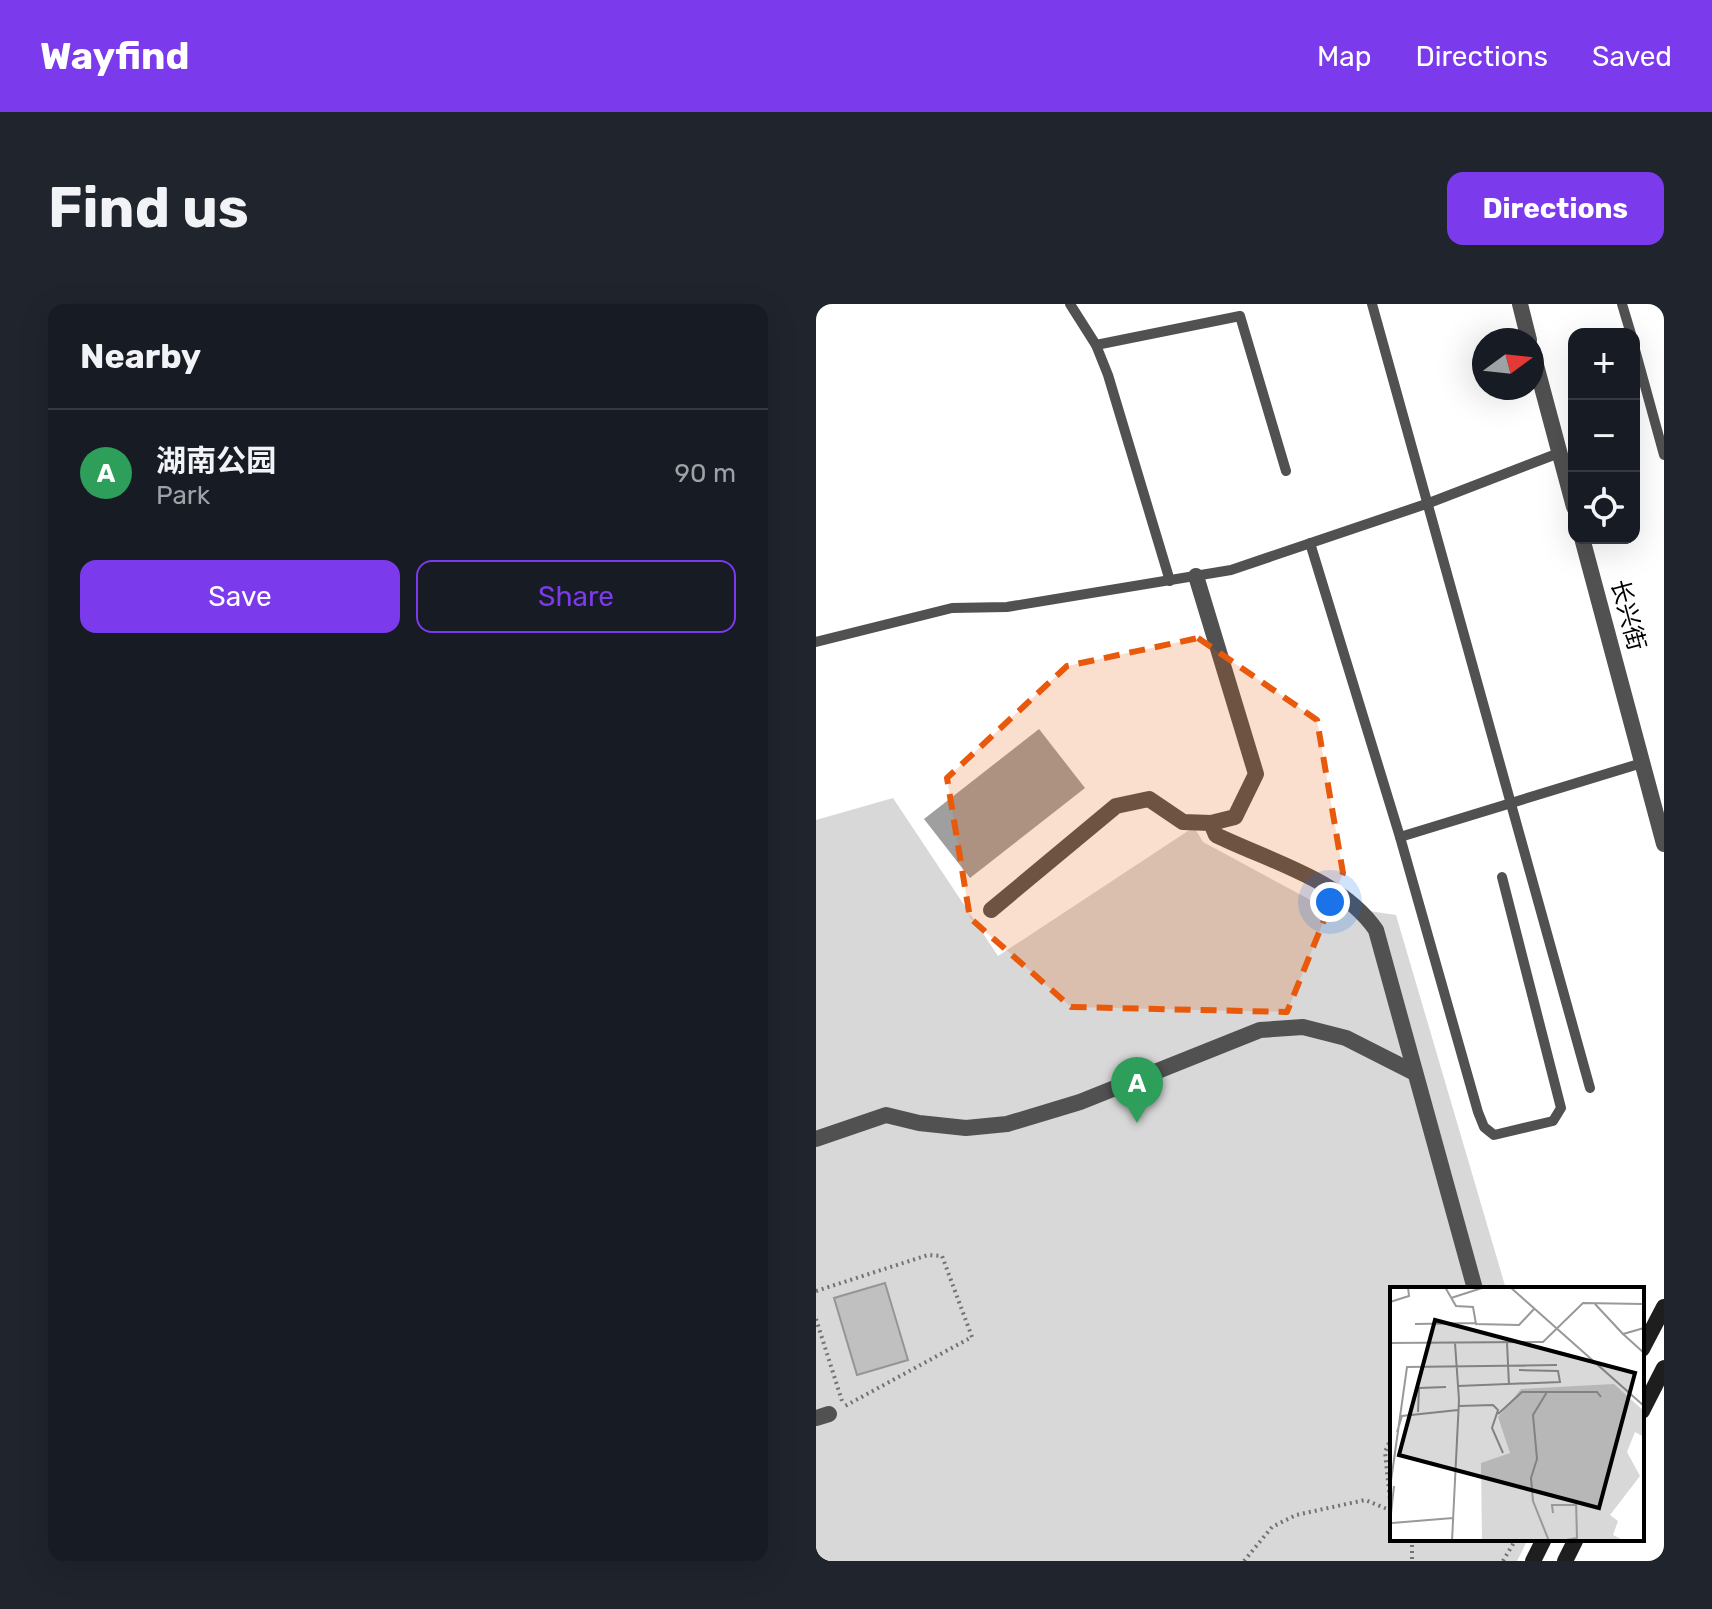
<!DOCTYPE html>
<html lang="en">
<head>
<meta charset="utf-8">
<style>
  body { margin:0; font-family:Rubik,"Noto Sans SC",sans-serif; background:#20242c; color:#f1f3f6 }
  .controls { position:absolute; right:24px; top:24px; display:grid; overflow:hidden; border-radius:16px; box-shadow:0 8px 32px #0002 }
  .controls button { width:72px; height:72px; display:grid; place-items:center; padding:0; border:0; border-bottom:2px solid #363941; background:#171b24; color:#f1f3f6; font:40px sans-serif }
  .compass { position:absolute; left:656px; top:24px; width:72px; height:72px; border-radius:50%; background:#171b24; box-shadow:0 8px 32px #0002; rotate:75deg }
  .you { position:absolute; left:514px; top:598px; width:28px; height:28px; margin:-20px; border:6px solid #fff; border-radius:50%; background:#1a73e8; box-shadow:0 0 0 12px #1a73e833 }
  .badge { display:grid; place-items:center; width:52px; height:52px; border-radius:50%; background:#7c3aed; color:#fff; font-size:26px; font-weight:700 }
  .pin { position:absolute; translate:-50% -66px; filter:drop-shadow(0 2px 4px #0008) }
  .pin::after { content:''; position:absolute; top:42px; width:28px; height:24px; background:inherit; clip-path:polygon(0 0,100% 0,50% 100%) }
  .list { margin:0; padding:0; list-style:none }
  h2 { display:flex; justify-content:space-between; align-items:center; height:104px; margin:0; padding:0 32px; font-size:34px }
  h2 small { font-size:26px; font-weight:400; color:#9ea1a6 }
  .list li { display:grid; grid-template-columns:52px 1fr auto; gap:24px; align-items:center; box-sizing:border-box; height:128px; padding:0 32px; border-top:2px solid #363941 }
  .list b { display:block; font-size:30px; white-space:nowrap }
  .list p { margin:0; font-size:26px; white-space:nowrap; color:#9ea1a6 }
  .list em { font-size:26px; font-style:normal; color:#9ea1a6 }
  .actions { display:flex; gap:16px; padding:24px 32px }
  .actions a { flex:1; padding:18px 0; border:2px solid #7c3aed; border-radius:16px; text-align:center; font-size:28px; color:#7c3aed }
  .actions .main { background:#7c3aed; color:#fff }
  .icon { flex:none; width:44px; height:44px; fill:none; stroke:currentColor; stroke-width:2; stroke-linecap:round; stroke-linejoin:round }
  .map { position:relative; flex:none; width:848px; height:1257px; overflow:hidden; border-radius:16px }
  header { display:flex; align-items:center; gap:48px; box-sizing:border-box; height:112px; padding:0 40px; background:#7c3aed; color:#fff }
  header strong { font-size:38px }
  nav { display:flex; gap:44px; margin-inline-start:auto; font-size:28px }
  .intro { display:flex; align-items:center; justify-content:space-between; box-sizing:border-box; height:192px; padding:0 48px }
  h1 { margin:0; font-size:56px }
  .button { padding:20px 36px; border-radius:16px; background:#7c3aed; color:#fff; font-size:28px; font-weight:700 }
  main { display:flex; gap:48px; padding:0 48px }
  aside { flex:1; background:#171b24; border-radius:16px; box-shadow:0 8px 32px #0002 }
  .map>svg:first-child { display:block }
  .green { fill:#d8d8d8 }
  .water { fill:#9f9f9f }
  .building { fill:#c0c0c0; stroke:#959595; stroke-width:2 }
  .lines { fill:none; stroke-linecap:round; stroke-linejoin:round }
  .path { stroke:#737373; stroke-width:4; stroke-dasharray:2 4; stroke-linecap:butt }
  .service { stroke:#515151; stroke-width:10 }
  .minor { stroke:#515151; stroke-width:16 }
  .secondary { stroke:#1e1e1e; stroke-width:16 }
  .marked { fill:#e8590c; fill-opacity:0.2; stroke:#e8590c; stroke-width:6; stroke-dasharray:16 10; stroke-linejoin:round }
  .labels { text-anchor:middle; dominant-baseline:central; stroke-width:7; stroke-linejoin:round; paint-order:stroke }
  .street-label { font-size:24px; fill:#000; stroke:#fff }
  .inset-road { fill:none; stroke:#999; stroke-width:2 }
  .view { fill:#000; fill-opacity:0.15; stroke:#000; stroke-width:4 }
  .inset-edge { fill:none; stroke:#000; stroke-width:4 }
</style>
</head>
<body>
<header>
<strong>Wayfind</strong>
<nav><a>Map</a><a>Directions</a><a>Saved</a></nav>
</header>
<div class="intro"><h1>Find us</h1><a class="button">Directions</a></div>
<main>
<aside>
<h2>Nearby<small></small></h2>
<ul class="list">
<li><span class="badge" style="background:#2e9e5b">A</span><div><b>湖南公园</b><p>Park</p></div><em>90 m</em></li>
</ul>
<div class="actions"><a class="main">Save</a><a>Share</a></div>
</aside>
<div class="map">
<svg width="848" height="1257" viewBox="0 0 848 1257">
  <rect width="100%" height="100%" fill="#fff"/>
  <polygon class="green" points="77,494 182,652 378,523 387,538 500,599 580,611 690,985 576,985 576,1235 712,1235 701,1257 0,1257 0,516"/>
  <polygon class="water" points="223,425 269,484 154,574 108,515"/>
  <polygon class="building" points="69,979 92,1056 41,1071 18,994"/>
  <g class="lines">
    <g class="path">
      <polyline points="0,987 112,951 126,952 156,1033 29,1102"/>
      <polyline points="0,1015 26,1097"/>
      <polyline points="575,1206 569,1148 576,1132"/>
      <polyline points="596,1235 596,1257"/>
      <polyline points="428,1257 456,1223 480,1211 549,1196 576,1207"/>
      <polyline points="687,1257 700,1235"/>
    </g>
    <g class="service">
      <polyline points="254,0 280,41 292,71 354,277"/>
      <polyline points="556,0 774,784"/>
      <polyline points="806,0 815,30"/>
      <polyline points="280,41 424,12 470,167"/>
      <polyline points="818,42 848,151"/>
      <polyline points="494,239 584,533 662,808 668,823 678,831 737,817 745,804 686,573"/>
      <polyline points="0,338 136,304 191,303 415,266 613,199 743,149"/>
      <polyline points="584,533 826,459"/>
    </g>
    <g class="minor">
      <polyline points="704,0 713,36"/>
      <polyline points="716,46 758,203"/>
      <polyline points="766,234 848,540"/>
      <path d="M 395,519 L 400,531 C 453,557 526,576 560,626 L 659,985"/>
      <polyline points="175,606 300,502 333,495 367,518 395,519 419,513 440,470 380,272"/>
      <polyline points="0,835 70,811 103,819 150,824 191,820 264,798 444,726 487,723 530,734 599,769"/>
      <polyline points="0,1114 13,1110"/>
    </g>
    <g class="secondary">
      <polyline points="826,1045 848,1003"/>
      <polyline points="826,1107 848,1064"/>
      <polyline points="717,1257 728,1235"/>
      <polyline points="749,1257 760,1235"/>
    </g>
  </g>
  <path class="marked" d="M 382,334 L 501,416 L 527,569 L 471,708 L 255,703 L 154,614 L 131,474 L 251,362 Z"/>
  <g class="labels">
    <g class="street-label">
      <text transform="translate(812 311) rotate(75)">长兴街</text>
    </g>
  </g>
  <g transform="translate(574 983)">
    <rect width="254" height="254" fill="#fff"/>
    <path d="M 224,97 L 254,124 L 254,150 L 245,145 L 237,165 L 250,189 L 220,228 L 228,234 L 223,248 L 235,254 L 92,254 L 91,176 L 120,166 L 108,130 L 131,102 Z" fill="#d8d8d8"/>
    <path class="inset-road" d="M 55,0 L 66,19 L 83,20 L 86,37 L 129,38 L 144,22M 120,0 L 254,119M 61,11 L 95,0M 0,15 L 19,9 L 18,0M 205,17 L 233,47 L 254,41M 25,37 L 85,36M 233,47 L 254,66M 0,56 L 153,55 L 193,16 L 254,17M 117,56 L 119,98M 68,99 L 170,95 L 168,84 L 129,83M 157,105 L 143,128 L 147,172 L 141,191 L 143,214 L 159,254M 69,119 L 103,118 L 108,123 L 102,141 L 113,166M 28,125 L 29,101 L 56,100M 108,127 L 132,105 L 207,105 L 211,110M 7,145 L 12,129 L 68,123M 0,201 L 17,80 L 167,78M 163,226 L 162,218 L 186,218M 0,236 L 4,199M 2,236 L 63,231M 62,254 L 69,113 L 65,56M 171,254 L 187,251 L 186,213"/>
    <path class="view" d="M 45,33 L 245,86 L 209,221 L 9,168 Z"/>
    <rect width="254" height="254" class="inset-edge"/>
  </g>
</svg>
<div class="controls">
<button>+</button>
<button>−</button>
<button><svg class="icon" aria-label="locate" viewBox="0 0 24 24"><circle cx="12" cy="12" r="6"/><path d="M12 2v4M12 18v4M2 12h4M18 12h4"/></svg></button>
</div>
<svg class="compass" viewBox="-18 -18 36 36"><path d="M0-13l5 13h-10z" fill="#e53935"/><path d="M0 13l5-13h-10z" fill="#9ea1a6"/></svg>
<div class="you"></div>
<div class="pin badge" style="left:321px;top:819px;background:#2e9e5b">A</div>
</div>
</main>
</body>
</html>
